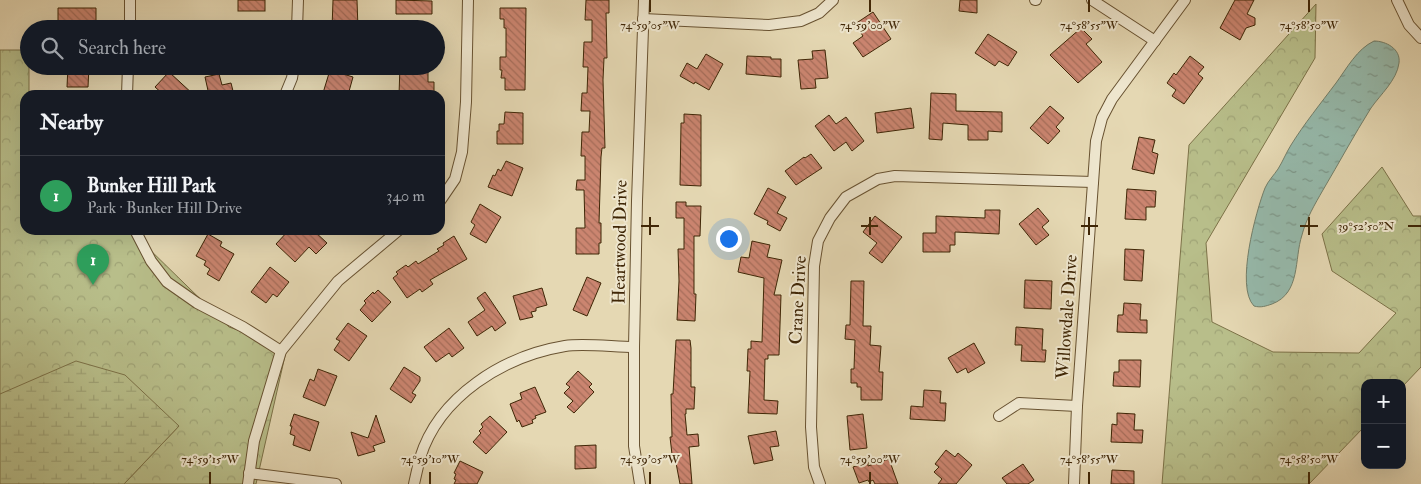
<!DOCTYPE html>
<html lang="en">
<head>
<meta charset="utf-8">
<style>
  body { margin:0; font-family:"IM FELL Double Pica",serif; background:#20242c; color:#f1f3f6 }
  .controls { position:absolute; right:15px; bottom:15px; display:grid; overflow:hidden; border-radius:10px; box-shadow:0 5px 20px #0002 }
  .controls button { width:45px; height:45px; display:grid; place-items:center; padding:0; border:0; border-bottom:1px solid #363941; background:#171b24; color:#f1f3f6; font:25px sans-serif }
  .you { position:absolute; left:728px; top:238px; width:18px; height:18px; margin:-12px; border:4px solid #fff; border-radius:50%; background:#1a73e8; box-shadow:0 0 0 8px #1a73e833 }
  .badge { display:grid; place-items:center; width:32px; height:32px; border-radius:50%; background:#c59692; color:#fff; font-size:16px; font-weight:700 }
  .pin { position:absolute; translate:-50% -41px; filter:drop-shadow(0 1px 2px #0008) }
  .pin::after { content:''; position:absolute; top:26px; width:18px; height:15px; background:inherit; clip-path:polygon(0 0,100% 0,50% 100%) }
  .list { margin:0; padding:0; list-style:none }
  h2 { display:flex; justify-content:space-between; align-items:center; height:65px; margin:0; padding:0 20px; font-size:21px }
  h2 small { font-size:16px; font-weight:400; color:#9ea1a6 }
  .list li { display:grid; grid-template-columns:32px 1fr auto; gap:15px; align-items:center; box-sizing:border-box; height:80px; padding:0 20px; border-top:1px solid #363941 }
  .list b { display:block; font-size:19px; white-space:nowrap }
  .list p { margin:0; font-size:16px; white-space:nowrap; color:#9ea1a6 }
  .list em { font-size:16px; font-style:normal; color:#9ea1a6 }
  .icon { flex:none; width:28px; height:28px; fill:none; stroke:currentColor; stroke-width:2; stroke-linecap:round; stroke-linejoin:round }
  .map { position:relative; flex:none; width:1421px; height:484px; overflow:hidden }
  .search { position:absolute; background:#171b24; box-shadow:0 5px 20px #0002; left:20px; top:20px; width:425px; height:55px; display:flex; align-items:center; gap:12px; box-sizing:border-box; padding:0 18px; border-radius:28px; color:#9ea1a6; font-size:19px }
  .panel { position:absolute; background:#171b24; box-shadow:0 5px 20px #0002; left:20px; top:90px; width:425px; height:145px; border-radius:15px }
  .map>svg:first-child { display:block }
  .forest { fill:url(#forest-crowns); stroke:#7c7248 }
  .wetland { fill:url(#wetland-marsh); stroke:#7c7248 }
  .water { fill:url(#water-ripples); stroke:#737f6a }
  .building { fill:url(#building-back-hatch); stroke:#3f2606 }
  .lines { fill:none; stroke-linecap:round; stroke-linejoin:round }
  .street-casing { stroke:#685231; stroke-width:12 }
  .street { stroke:#eee6ce; stroke-width:10 }
  .ticks { fill:none; stroke:#3f2606; stroke-width:2 }
  .labels { text-anchor:middle; dominant-baseline:central; stroke-width:4; stroke-linejoin:round; paint-order:stroke }
  .street-label { font-size:18px; fill:#3f2606; stroke:#eee6ce }
  .ticks-label { font-size:12px; text-anchor:middle; fill:#3f2606; stroke:#eee6ce; stroke-width:4; stroke-linejoin:round; paint-order:stroke }
</style>
</head>
<body>
<div class="map">
<svg width="1421" height="484" viewBox="0 0 1421 484">
  <defs>
    <pattern id="forest-crowns" width="20" height="18" patternUnits="userSpaceOnUse" patternTransform="scale(1.25)"><rect width="20" height="18" fill="#b8be8a"/><path d="M2 6a3 3 0 1 1 6 0M12 15a3 3 0 1 1 6 0" fill="none" stroke="#9fa376"/></pattern>
    <pattern id="wetland-marsh" width="20" height="14" patternUnits="userSpaceOnUse" patternTransform="scale(1.25)"><rect width="20" height="14" fill="#b8be8a"/><path d="M1 5h8M5 5V1M11 12h8M15 12V8" fill="none" stroke="#9fa376"/></pattern>
    <pattern id="water-ripples" width="26" height="14" patternUnits="userSpaceOnUse" patternTransform="scale(1.25)"><rect width="26" height="14" fill="#96baac"/><path d="M2 4q2-2 4 0t4 0M15 11q2-2 4 0t4 0" fill="none" stroke="#7c978a"/></pattern>
    <pattern id="building-back-hatch" width="6" height="6" patternUnits="userSpaceOnUse" patternTransform="scale(1.25)"><rect width="6" height="6" fill="#cb8570"/><path d="M-1 5l2 2M0 0l6 6M5-1l2 2" fill="none" stroke="#a66d5a"/></pattern>
  </defs>
  <rect width="100%" height="100%" fill="#e5d8b3"/>
  <filter id="stains"><feTurbulence type="fractalNoise" baseFrequency=".004" numOctaves="4"/><feColorMatrix values="0 0 0 0 .2 0 0 0 0 .09 0 0 0 0 .02 0 0 0 .5 -.17"/></filter>
  <radialGradient id="worn" r=".72"><stop offset=".6" stop-color="#630" stop-opacity="0"/><stop offset="1" stop-color="#630" stop-opacity=".3"/></radialGradient>
  <g class="forest">
    <polygon points="1316,4 1315,58 1206,243 1212,322 1273,352 1359,353 1396,313 1332,271 1322,234 1382,167 1413,216 1421,216 1421,367 1402,387 1402,383 1365,383 1365,426 1309,484 1162,484 1189,145"/>
    <polygon points="0,50 29,50 29,95 25,95 25,230 141,230 143,243 229,327 287,347 256,484 124,484 179,426 0,394"/>
  </g>
  <polygon class="wetland" points="76,361 125,375 179,426 124,484 0,484 0,394"/>
  <path class="water" d="M 1374,41 C 1386,41 1401,49 1399,63 C 1397,80 1380,95 1371,108 C 1354,135 1339,163 1323,190 C 1315,204 1306,219 1302,235 C 1294,259 1301,293 1272,304 C 1266,306 1261,308 1254,306 C 1235,287 1256,211 1265,188 C 1268,181 1274,175 1278,169 C 1283,161 1286,153 1291,145 C 1304,124 1321,103 1336,83 C 1347,68 1357,49 1374,41 Z"/>
  <g class="building">
    <rect x="238" y="0" width="27" height="11"/>
    <polygon points="333,0 357,0 358,29 332,29"/>
    <polygon points="396,0 432,1 432,14 396,14"/>
    <polygon points="586,0 609,0 609,13 606,13 607,58 604,58 603,80 605,148 602,148 601,157 599,223 601,223 601,243 599,243 599,254 576,254 576,228 585,228 584,190 576,190 577,180 585,180 585,156 581,156 582,132 589,132 590,111 581,111 582,93 587,93 588,67 583,67 584,42 592,42 592,20 585,20"/>
    <polygon points="960,0 977,0 977,13 959,11"/>
    <polygon points="1235,0 1254,0 1247,14 1255,18 1255,25 1246,28 1240,40 1220,28"/>
    <polygon points="58,8 96,8 96,22 86,22 86,29 58,29"/>
    <polygon points="500,8 526,8 525,90 505,90 505,78 501,78 502,70 500,70 500,57 506,57 506,28 504,28 504,19 500,19"/>
    <polygon points="873,12 891,39 863,57 853,43 863,36 855,24"/>
    <polygon points="1081,28 1092,39 1086,44 1102,62 1078,83 1050,55"/>
    <polygon points="988,34 1017,52 1008,66 999,61 995,66 975,53"/>
    <polygon points="825,50 828,78 815,79 816,88 801,89 798,60 813,59 812,51"/>
    <polygon points="706,54 723,64 709,90 695,82 694,84 680,76 687,63 697,69"/>
    <polygon points="747,56 771,57 771,59 781,59 781,77 746,74"/>
    <polygon points="1190,56 1204,67 1198,74 1203,78 1184,104 1172,96 1176,90 1167,83 1174,73 1176,75"/>
    <polygon points="68,66 89,66 88,87 67,87"/>
    <polygon points="400,66 428,66 428,82 434,82 434,95 399,95"/>
    <polygon points="330,70 353,77 348,95 323,93"/>
    <polygon points="169,72 194,95 164,95 155,87"/>
    <polygon points="219,74 222,85 231,83 234,95 209,95 205,77"/>
    <polygon points="931,93 956,94 956,111 1002,112 1002,132 988,131 988,140 968,140 968,125 943,123 942,140 929,139"/>
    <polygon points="1050,106 1064,118 1056,127 1060,131 1048,144 1030,128"/>
    <polygon points="911,108 914,128 877,133 875,113"/>
    <polygon points="505,112 523,113 523,144 497,144 497,131 499,131 499,124 504,124"/>
    <polygon points="684,114 701,115 701,186 680,185 681,123 684,123"/>
    <polygon points="829,115 836,124 846,117 864,141 852,151 846,142 834,151 815,126"/>
    <polygon points="1139,137 1155,140 1152,152 1158,154 1154,174 1132,169"/>
    <polygon points="811,154 822,168 796,185 785,171 804,157 805,158"/>
    <polygon points="506,161 523,168 512,196 488,187 493,175 495,176 498,169 501,171"/>
    <polygon points="768,188 786,197 777,213 787,218 780,231 767,224 768,221 754,214"/>
    <polygon points="1127,189 1156,191 1155,207 1146,207 1146,220 1125,219"/>
    <polygon points="676,202 686,202 686,206 701,206 700,236 694,236 694,294 696,294 695,321 677,320 679,281 678,249 684,249 684,218 676,218"/>
    <polygon points="480,204 501,217 486,243 470,234 475,225 471,222"/>
    <polygon points="1038,208 1049,221 1042,227 1049,235 1036,245 1019,224"/>
    <polygon points="985,210 1000,210 999,234 955,232 955,245 950,245 950,252 923,252 923,233 936,233 936,216 985,218"/>
    <polygon points="875,216 902,237 882,263 869,253 877,243 863,232"/>
    <polygon points="289,230 313,230 327,243 316,254 309,247 295,262 276,244"/>
    <polygon points="208,234 222,242 220,246 234,254 219,281 207,274 210,269 204,265 206,261 196,256"/>
    <polygon points="454,236 467,259 430,280 433,284 422,292 420,289 407,298 393,278 398,274 396,272 406,265 408,267 416,261 418,264 439,251 437,249 444,245 443,243"/>
    <polygon points="752,241 770,245 767,257 782,260 774,295 781,295 779,355 768,355 768,359 765,359 764,400 778,401 777,414 748,413 750,371 747,371 748,349 751,349 751,341 762,342 764,278 738,272 741,257 749,258"/>
    <polygon points="1125,249 1144,250 1142,281 1124,280"/>
    <polygon points="270,267 289,282 277,297 273,294 266,303 251,292"/>
    <polygon points="587,277 601,283 587,316 573,310"/>
    <polygon points="1025,280 1052,281 1051,309 1024,308"/>
    <polygon points="851,281 864,281 863,326 871,326 870,345 881,346 879,372 883,372 882,400 861,400 861,387 857,387 857,383 851,383 851,369 854,369 855,340 845,339 846,325 850,325"/>
    <polygon points="542,288 547,305 536,308 536,311 531,312 533,317 520,320 513,296"/>
    <polygon points="378,290 391,302 372,322 360,310 366,303 364,301 373,292 374,294"/>
    <polygon points="485,292 506,323 495,331 492,326 477,336 468,322 485,310 477,298"/>
    <polygon points="1124,303 1141,304 1140,320 1147,320 1147,333 1117,332 1118,315 1123,315"/>
    <polygon points="348,323 367,336 349,361 334,350 340,341 336,339"/>
    <polygon points="1016,327 1043,329 1042,350 1046,350 1045,362 1021,361 1022,345 1015,345"/>
    <polygon points="449,328 464,348 452,357 449,353 436,362 424,347"/>
    <polygon points="676,340 690,340 691,348 691,387 695,387 694,409 686,409 686,414 685,414 687,435 698,434 699,446 689,447 692,484 680,484 676,463 673,463 670,437 672,437 671,394 673,394"/>
    <polygon points="974,343 985,363 968,373 966,368 957,373 948,358"/>
    <polygon points="1119,360 1141,360 1140,387 1113,386 1114,372 1119,372"/>
    <polygon points="404,367 420,377 420,381 412,393 416,395 411,403 390,389"/>
    <polygon points="318,369 337,376 325,406 303,397 310,379 314,381"/>
    <polygon points="578,371 592,384 589,387 594,392 574,413 567,407 573,401 564,393 570,387 566,384"/>
    <polygon points="535,387 546,412 535,416 536,418 532,420 533,423 522,427 519,420 517,422 510,404 522,399 520,393"/>
    <polygon points="924,390 941,391 940,403 946,403 945,421 910,419 911,406 923,407"/>
    <polygon points="1117,413 1135,414 1134,430 1143,430 1142,443 1111,442 1112,424 1117,425"/>
    <polygon points="294,414 319,422 310,451 293,445 295,436 290,434 292,426 290,426"/>
    <polygon points="863,414 867,448 850,450 847,416"/>
    <polygon points="376,415 385,442 373,446 375,451 358,456 351,432 368,438"/>
    <polygon points="490,416 507,432 486,454 473,442 481,433 479,431 483,427 481,424"/>
    <polygon points="776,431 779,446 770,447 773,460 754,464 748,436"/>
    <polygon points="596,445 596,468 575,469 575,446"/>
    <polygon points="946,450 955,457 958,453 972,465 956,484 938,484 942,479 934,472 939,467 935,464"/>
    <polygon points="889,459 898,484 875,484 873,480 869,482 868,480 859,483 853,467 868,462 868,466"/>
    <polygon points="460,461 483,472 477,484 454,484 456,480 454,479 456,474 454,473"/>
    <polygon points="1023,464 1034,480 1028,484 1007,484 1002,478"/>
    <polygon points="1112,470 1134,471 1134,484 1111,484"/>
  </g>
  <g class="lines">
    <g class="street-casing">
      <g id="street">
        <polyline points="1035,0 1036,0"/>
        <polyline points="1092,0 1155,41"/>
        <polyline points="1397,0 1409,25 1421,38"/>
        <polyline points="643,19 769,25 801,21 819,13 833,0"/>
        <polyline points="130,29 130,0"/>
        <polyline points="297,29 298,0"/>
        <polyline points="127,95 128,66"/>
        <polyline points="285,95 292,78 294,66"/>
        <polyline points="440,201 455,179 462,152 466,102 468,0"/>
        <polyline points="135,230 151,261 167,282 197,303 243,327 281,351"/>
        <polyline points="999,416 1019,403 1077,406"/>
        <polyline points="249,473 336,484"/>
        <polyline points="248,484 254,441 281,351 338,281 399,230"/>
        <path d="M 414,484 C 416,475 418,466 420,458 C 439,396 504,356 565,346 C 583,343 615,347 634,347"/>
        <polyline points="640,484 634,446 634,347 637,201 644,0"/>
        <polyline points="820,484 814,467 811,427 814,266 818,241 830,218 846,197 878,179 895,176 1093,182"/>
        <polyline points="1074,484 1077,406 1096,141 1102,118 1112,99 1185,0"/>
      </g>
    </g>
    <use href="#street" class="street"/>
  </g>
  <path class="ticks" d="M 650,0 L 650,12M 870,0 L 870,12M 1089,0 L 1089,12M 1309,0 L 1309,12M 650,217 L 650,235M 870,217 L 870,235M 1089,217 L 1089,235M 1309,217 L 1309,235M 641,226 L 659,226M 861,226 L 878,226M 1081,226 L 1098,226M 1300,226 L 1318,226M 1408,226 L 1421,226M 210,472 L 210,484M 430,472 L 430,484M 650,472 L 650,484M 870,472 L 870,484M 1089,472 L 1089,484M 1309,472 L 1309,484"/>
  <g class="labels">
    <g class="street-label">
      <text transform="translate(620 242) rotate(-89)">Heartwood Drive</text>
      <text transform="translate(798 300) rotate(-87)">Crane Drive</text>
      <text transform="translate(1067 317) rotate(-86)">Willowdale Drive</text>
    </g>
  </g>
  <g class="ticks-label">
    <text x="650" y="29">74°59'05"W</text>
    <text x="870" y="29">74°59'00"W</text>
    <text x="1089" y="29">74°58'55"W</text>
    <text x="1309" y="29">74°58'50"W</text>
    <text x="1366" y="230">39°52'50"N</text>
    <text x="210" y="463">74°59'15"W</text>
    <text x="430" y="463">74°59'10"W</text>
    <text x="650" y="463">74°59'05"W</text>
    <text x="870" y="463">74°59'00"W</text>
    <text x="1089" y="463">74°58'55"W</text>
    <text x="1309" y="463">74°58'50"W</text>
  </g>
  <rect width="100%" height="100%" filter="url(#stains)"/>
  <rect width="100%" height="100%" fill="url(#worn)"/>
</svg>
<div class="controls">
<button>+</button>
<button>−</button>
</div>
<div class="you"></div>
<div class="pin badge" style="left:93px;top:285px;background:#2e9e5b">1</div>
<div class="search"><svg class="icon" aria-label="search" viewBox="0 0 24 24"><circle cx="10" cy="10" r="6"/><path d="M15 15l6 6"/></svg>Search here</div>
<section class="panel">
<h2>Nearby<small></small></h2>
<ul class="list">
<li><span class="badge" style="background:#2e9e5b">1</span><div><b>Bunker Hill Park</b><p>Park · Bunker Hill Drive</p></div><em>340 m</em></li>
</ul>
</section>
</div>
</body>
</html>
